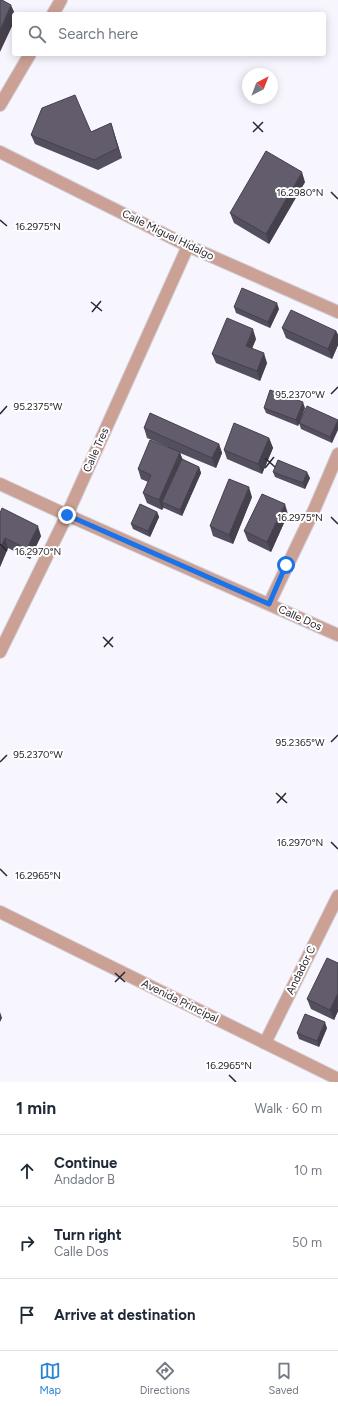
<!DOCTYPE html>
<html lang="en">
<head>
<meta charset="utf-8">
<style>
  body { margin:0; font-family:Figtree,sans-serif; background:#f2f2f3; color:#1f2937 }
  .compass { position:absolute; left:242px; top:68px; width:36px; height:36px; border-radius:50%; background:#fff; box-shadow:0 2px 10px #0003; rotate:42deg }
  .stop { position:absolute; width:12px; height:12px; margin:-9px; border:3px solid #1a73e8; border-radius:50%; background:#fff }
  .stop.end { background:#1a73e8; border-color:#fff; box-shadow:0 1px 4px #0008 }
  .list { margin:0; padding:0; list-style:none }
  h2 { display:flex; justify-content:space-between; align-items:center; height:52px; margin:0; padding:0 16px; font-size:17px }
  h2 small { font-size:13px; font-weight:400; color:#747a83 }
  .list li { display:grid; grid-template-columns:26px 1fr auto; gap:12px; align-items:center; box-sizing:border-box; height:72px; padding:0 16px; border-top:1px solid #e0e1e3 }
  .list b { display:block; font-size:15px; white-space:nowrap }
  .list p { margin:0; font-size:13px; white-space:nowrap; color:#747a83 }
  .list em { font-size:13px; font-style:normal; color:#747a83 }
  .icon { flex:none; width:22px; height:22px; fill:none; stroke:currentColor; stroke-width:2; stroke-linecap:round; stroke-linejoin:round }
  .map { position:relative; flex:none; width:338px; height:1082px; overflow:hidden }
  .search { position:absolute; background:#fff; box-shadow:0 2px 10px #0003; left:12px; right:12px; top:12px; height:44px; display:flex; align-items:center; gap:10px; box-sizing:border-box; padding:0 14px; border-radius:4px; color:#747a83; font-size:15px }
  .sheet { height:268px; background:#fff }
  nav { display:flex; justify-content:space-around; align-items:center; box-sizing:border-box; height:56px; border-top:1px solid #e0e1e3; background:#fff; font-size:11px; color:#747a83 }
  nav a { display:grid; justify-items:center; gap:2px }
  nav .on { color:#2a84d1 }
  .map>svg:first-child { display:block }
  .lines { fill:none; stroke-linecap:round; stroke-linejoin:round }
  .minor-casing { stroke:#d2d0d8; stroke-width:14 }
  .minor { stroke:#cca195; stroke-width:12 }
  .wall { fill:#544f5e }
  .shaded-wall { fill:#45404c }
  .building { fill:#625c6d; stroke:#45404c }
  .route { stroke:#1a73e8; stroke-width:5 }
  .ticks { fill:none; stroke:#29262e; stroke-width:1.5 }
  .labels { text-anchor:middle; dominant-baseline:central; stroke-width:4; stroke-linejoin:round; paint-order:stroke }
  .street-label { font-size:11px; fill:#29262e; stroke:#fff }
  .ticks-label { font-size:10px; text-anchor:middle; fill:#29262e; stroke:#fff; stroke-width:4; stroke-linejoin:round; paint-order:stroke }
</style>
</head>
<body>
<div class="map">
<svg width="338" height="1082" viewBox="0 0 338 1082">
  <rect width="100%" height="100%" fill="#f7f5fd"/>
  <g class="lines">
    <g class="minor-casing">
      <g id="minor">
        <polyline points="53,14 61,0"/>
        <polyline points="0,105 30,54"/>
        <polyline points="0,152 188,246 338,312"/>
        <polyline points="0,484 67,515 338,635"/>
        <polyline points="269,604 314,510 338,454"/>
        <polyline points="0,652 67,515 188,246"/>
        <polyline points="0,912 338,1079"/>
        <polyline points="265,1043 338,896"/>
      </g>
    </g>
    <use href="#minor" class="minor"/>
  </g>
  <g class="wall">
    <polygon points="111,123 122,158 98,170 35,144 31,135 91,132"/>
    <polygon points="305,182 269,244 234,223 230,213"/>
    <polygon points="234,307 279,309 270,328 236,313"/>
    <polygon points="282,328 336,331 338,335 338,345 332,359 286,338"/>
    <polygon points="256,339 252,348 267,363 260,381 216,363 212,354"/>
    <polygon points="264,408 305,408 298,426 266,413"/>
    <polygon points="338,420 332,443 301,429 299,423"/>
    <polygon points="144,428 219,444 222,453 216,468 180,453 183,460 199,467 201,473 182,516 164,508 164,507 162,510 147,503 143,493 148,482 141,479 138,469 168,447 147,438"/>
    <polygon points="269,438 273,448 262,474 227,459 224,450"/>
    <polygon points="273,472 310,478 305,489 275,477"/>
    <polygon points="252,497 233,544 213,536 210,526"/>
    <polygon points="157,512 159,517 150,537 133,529 131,524"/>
    <polygon points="0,513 41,536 30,559 8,548 0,567"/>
    <polygon points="288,514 271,552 248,541 244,531"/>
    <polygon points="338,963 338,1011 334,1020 311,1009 307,999"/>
    <polygon points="327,1028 319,1047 299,1039 297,1033"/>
  </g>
  <g class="shaded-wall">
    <polygon points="11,5 15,14 14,14 14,22 0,52 0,30"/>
    <polygon points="111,123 114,133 122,158 118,148"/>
    <polygon points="302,172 305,182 269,244 266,234"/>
    <polygon points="277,303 279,309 270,328 268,322"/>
    <polygon points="253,329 256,339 249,356 246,346"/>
    <polygon points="336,331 338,335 338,345 332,359 328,349"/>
    <polygon points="264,353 267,363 260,381 257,371"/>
    <polygon points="303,402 305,408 298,426 296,420"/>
    <polygon points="338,420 338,430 332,443 330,437"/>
    <polygon points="269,438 273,448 262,474 258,464"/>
    <polygon points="219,444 222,453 216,468 212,458"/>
    <polygon points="180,452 183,462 162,502 164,507 162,510 159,500"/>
    <polygon points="199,467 201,473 182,516 180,510"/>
    <polygon points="307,472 310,478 305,489 303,483"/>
    <polygon points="249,487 252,497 233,544 229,535"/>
    <polygon points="285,504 288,514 271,552 267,542"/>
    <polygon points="157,512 159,517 150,537 148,531"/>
    <polygon points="38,526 41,536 30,559 27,549"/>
    <polygon points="5,538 8,548 0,567 0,549"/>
    <polygon points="338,993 338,1011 334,1020 330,1010"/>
    <polygon points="0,1012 2,1018 0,1022"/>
    <polygon points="325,1022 327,1028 319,1047 317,1041"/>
  </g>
  <g class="building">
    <polygon points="0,0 2,0 11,5 0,30"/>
    <polygon points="75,95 91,132 111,123 118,148 94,160 31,135 42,108"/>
    <polygon points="266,151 302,172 266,234 230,213"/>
    <polygon points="242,288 277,303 268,322 234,307"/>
    <polygon points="291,310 336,331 328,349 282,328"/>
    <polygon points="227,318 253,329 246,346 264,353 257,371 212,354"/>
    <polygon points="270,390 303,402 296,420 264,408"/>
    <polygon points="307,406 338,420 330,437 299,423"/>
    <polygon points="150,413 219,444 212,458 144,428"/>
    <polygon points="234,423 269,438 258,464 224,450"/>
    <polygon points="150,440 180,452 159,500 143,493 151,475 138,469"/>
    <polygon points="182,459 199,467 180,510 162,502"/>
    <polygon points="278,460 307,472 303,483 273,472"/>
    <polygon points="229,479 249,487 229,535 210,526"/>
    <polygon points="262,494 285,504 267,542 244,531"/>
    <polygon points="140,504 157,512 148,531 131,524"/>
    <polygon points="2,508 38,526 27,549 5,538 0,549 0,513"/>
    <polygon points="327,958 338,963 338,993 330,1010 307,999"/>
    <polygon points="305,1014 325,1022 317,1041 297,1033"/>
  </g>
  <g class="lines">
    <polyline class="route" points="67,515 269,604 286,565"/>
  </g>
  <path class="ticks" d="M 253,122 L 263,132M 253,132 L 263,122M 331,192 L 338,199M 0,220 L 7,226M 91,302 L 102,311M 92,312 L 101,301M 331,394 L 338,387M 0,414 L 7,406M 265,458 L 275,467M 265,468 L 274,457M 331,517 L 338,524M 0,544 L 7,551M 103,637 L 113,647M 104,647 L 113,637M 331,742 L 338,735M 0,762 L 7,755M 276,793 L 287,803M 277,803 L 286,793M 331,842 L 338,849M 0,869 L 7,876M 115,973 L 125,982M 115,982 L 125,972M 229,1075 L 236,1082"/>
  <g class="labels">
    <g class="street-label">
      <text transform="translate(168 235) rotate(26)">Calle Miguel Hidalgo</text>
      <text transform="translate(96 450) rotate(-66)">Calle Tres</text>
      <text transform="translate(300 618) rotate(24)">Calle Dos</text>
      <text transform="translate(301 970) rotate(-64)">Andador C</text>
      <text transform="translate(180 1001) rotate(26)">Avenida Principal</text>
    </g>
  </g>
  <g class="ticks-label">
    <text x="300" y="196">16.2980°N</text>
    <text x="38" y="230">16.2975°N</text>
    <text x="300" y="398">95.2370°W</text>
    <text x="38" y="410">95.2375°W</text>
    <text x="300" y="521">16.2975°N</text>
    <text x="38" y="555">16.2970°N</text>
    <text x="300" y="746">95.2365°W</text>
    <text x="38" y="758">95.2370°W</text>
    <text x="300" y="846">16.2970°N</text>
    <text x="38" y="879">16.2965°N</text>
    <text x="229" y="1069">16.2965°N</text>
  </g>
</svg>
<svg class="compass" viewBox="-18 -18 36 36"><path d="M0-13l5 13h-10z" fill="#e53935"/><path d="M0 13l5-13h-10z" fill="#747a83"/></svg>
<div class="stop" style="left:286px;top:565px"></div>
<div class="stop end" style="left:67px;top:515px"></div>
<div class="search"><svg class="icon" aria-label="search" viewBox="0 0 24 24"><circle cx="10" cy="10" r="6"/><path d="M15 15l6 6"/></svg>Search here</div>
</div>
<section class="sheet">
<h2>1 min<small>Walk · 60 m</small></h2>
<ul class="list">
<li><svg class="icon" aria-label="ahead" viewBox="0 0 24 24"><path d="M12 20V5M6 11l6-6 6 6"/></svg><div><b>Continue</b><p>Andador B</p></div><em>10 m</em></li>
<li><svg class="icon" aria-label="right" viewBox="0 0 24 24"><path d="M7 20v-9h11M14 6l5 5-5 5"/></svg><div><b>Turn right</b><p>Calle Dos</p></div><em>50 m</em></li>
<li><svg class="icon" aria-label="arrive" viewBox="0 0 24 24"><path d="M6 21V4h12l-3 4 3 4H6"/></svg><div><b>Arrive at destination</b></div></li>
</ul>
</section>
<nav>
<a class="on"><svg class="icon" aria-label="map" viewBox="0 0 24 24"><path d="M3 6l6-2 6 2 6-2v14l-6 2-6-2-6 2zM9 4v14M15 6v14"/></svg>Map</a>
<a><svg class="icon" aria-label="directions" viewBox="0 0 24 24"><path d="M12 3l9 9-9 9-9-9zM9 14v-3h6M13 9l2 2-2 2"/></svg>Directions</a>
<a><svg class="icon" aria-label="saved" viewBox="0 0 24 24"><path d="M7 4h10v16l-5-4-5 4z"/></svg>Saved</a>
</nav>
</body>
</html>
